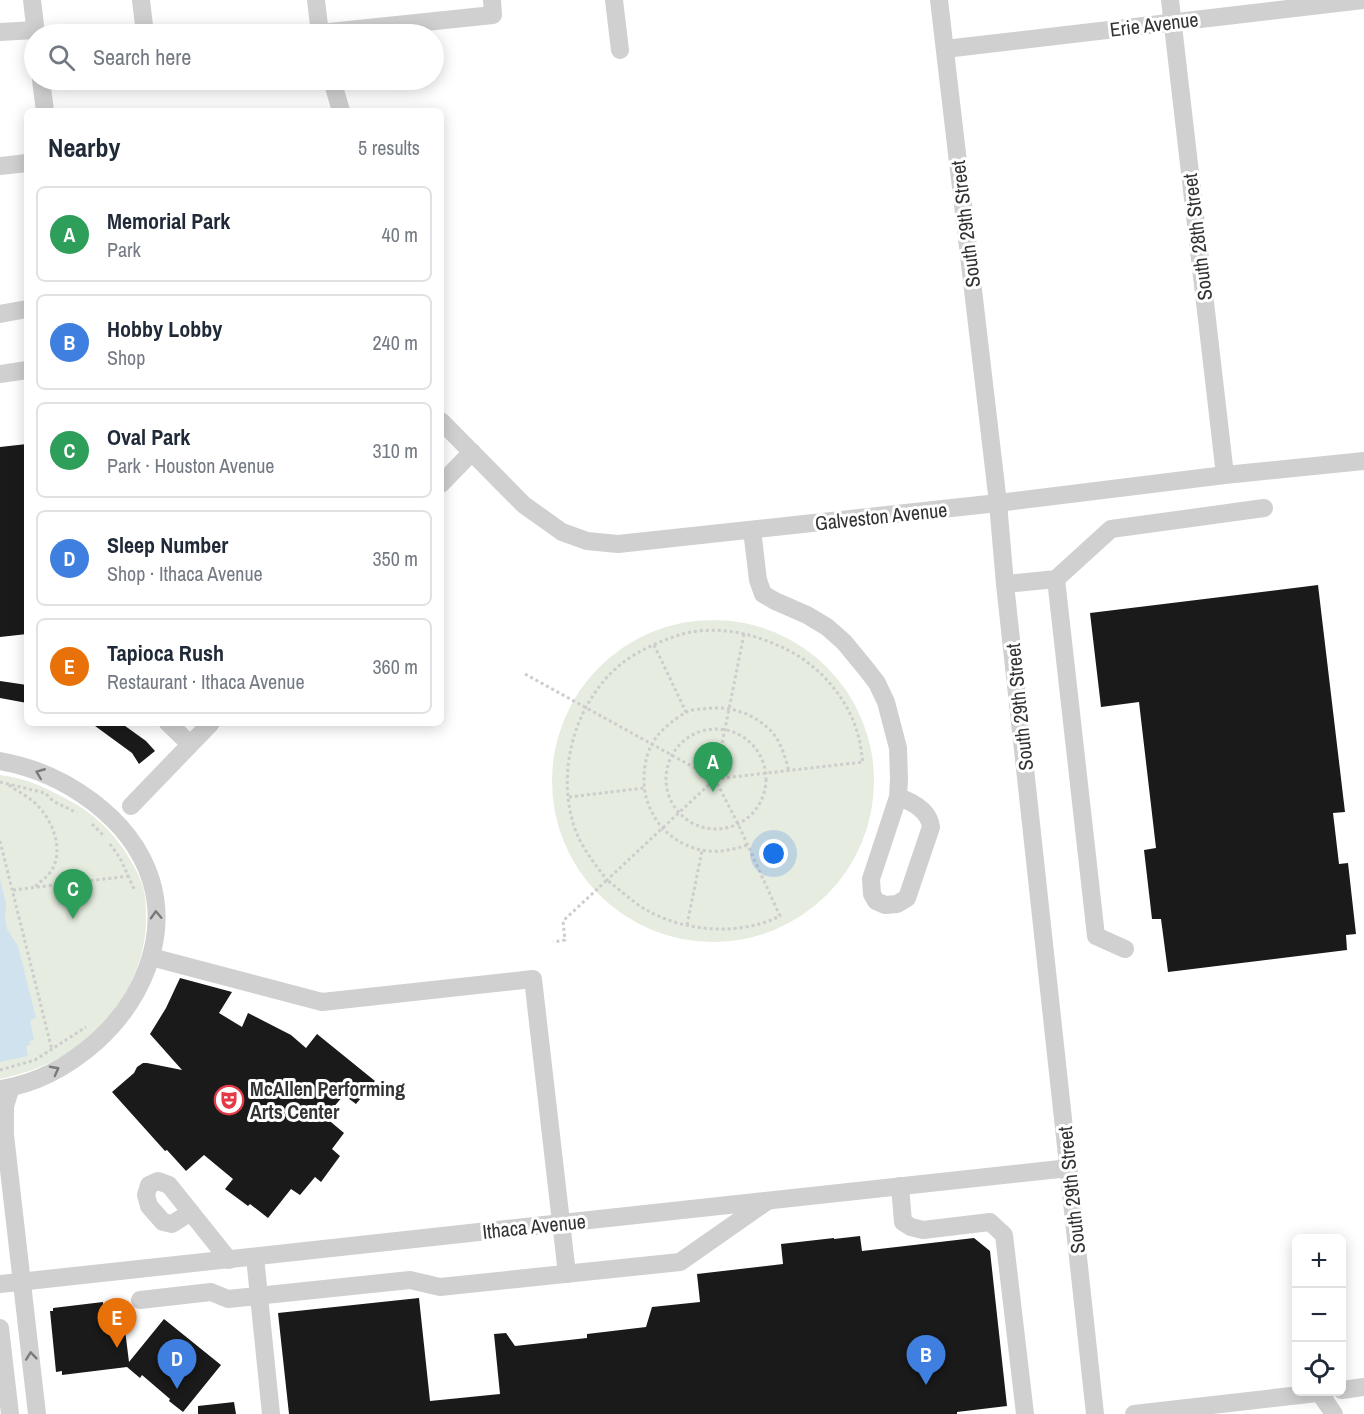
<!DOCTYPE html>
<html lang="en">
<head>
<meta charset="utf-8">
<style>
  body { margin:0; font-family:"Archivo Narrow",sans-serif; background:#f2f2f3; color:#1f2937 }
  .controls { position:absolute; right:18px; bottom:18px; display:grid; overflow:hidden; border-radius:9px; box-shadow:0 3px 15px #0003 }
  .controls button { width:54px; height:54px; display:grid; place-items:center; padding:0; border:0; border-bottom:2px solid #e0e1e3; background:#fff; color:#1f2937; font:30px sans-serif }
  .you { position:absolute; left:774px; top:854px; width:21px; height:21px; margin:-15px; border:4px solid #fff; border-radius:50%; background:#1a73e8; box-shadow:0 0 0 9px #1a73e833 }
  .badge { display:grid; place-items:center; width:39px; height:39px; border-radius:50%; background:#0f766e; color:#fff; font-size:20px; font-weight:700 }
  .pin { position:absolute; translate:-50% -50px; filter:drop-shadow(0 2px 3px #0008) }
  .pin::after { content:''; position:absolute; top:32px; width:21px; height:18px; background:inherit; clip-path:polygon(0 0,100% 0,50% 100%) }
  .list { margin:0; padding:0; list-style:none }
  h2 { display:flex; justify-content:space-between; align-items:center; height:78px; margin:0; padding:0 24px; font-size:26px }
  h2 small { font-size:20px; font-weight:400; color:#747a83 }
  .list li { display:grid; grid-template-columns:39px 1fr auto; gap:18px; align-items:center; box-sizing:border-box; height:96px; margin:0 12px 12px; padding:0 12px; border:2px solid #e0e1e3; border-radius:9px }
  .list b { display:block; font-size:22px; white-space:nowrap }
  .list p { margin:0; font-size:20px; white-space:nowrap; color:#747a83 }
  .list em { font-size:20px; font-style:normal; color:#747a83 }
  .icon { flex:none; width:33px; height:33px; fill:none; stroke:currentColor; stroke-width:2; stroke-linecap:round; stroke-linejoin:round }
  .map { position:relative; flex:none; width:1364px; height:1414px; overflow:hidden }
  .search { position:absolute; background:#fff; box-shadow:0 3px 15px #0003; left:24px; top:24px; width:420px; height:66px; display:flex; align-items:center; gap:15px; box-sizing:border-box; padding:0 21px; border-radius:33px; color:#747a83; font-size:22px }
  .panel { position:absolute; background:#fff; box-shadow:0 3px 15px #0003; left:24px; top:108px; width:420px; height:618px; border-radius:9px }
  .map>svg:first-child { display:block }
  .green { fill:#e6ecdf }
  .water { fill:#cfe2ee }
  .building { fill:#1a1a1a }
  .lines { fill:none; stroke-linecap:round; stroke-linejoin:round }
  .path { stroke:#cdcdcd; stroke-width:3; stroke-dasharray:3 3; stroke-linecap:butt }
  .minor { stroke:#d0d0d0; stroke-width:18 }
  .oneway { stroke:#7a7a7a }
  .labels { text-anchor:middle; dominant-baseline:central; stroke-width:6; stroke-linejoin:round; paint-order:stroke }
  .street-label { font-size:20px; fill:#333; stroke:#fff }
  .poi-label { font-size:20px; font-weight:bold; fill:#333; stroke:#fff; text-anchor:start }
</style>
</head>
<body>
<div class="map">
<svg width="1364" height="1414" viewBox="0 0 1364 1414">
  <rect width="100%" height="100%" fill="#fff"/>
  <g class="green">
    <circle cx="713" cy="781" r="161"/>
    <path d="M 0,775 C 27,778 49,789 72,802 C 94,814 111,831 125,851 C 131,861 138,872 142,884 C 146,895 146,908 146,920 C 146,974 110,1028 64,1055 C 44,1067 23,1074 0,1079 Z"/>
  </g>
  <polygon class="water" points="0,880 6,903 5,918 7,929 18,946 36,1018 30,1020 34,1040 29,1041 30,1045 26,1046 28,1056 0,1062"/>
  <g class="building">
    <polygon points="27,444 27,634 0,637 0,447"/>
    <polygon points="1318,585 1345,812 1333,813 1339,864 1348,863 1356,934 1346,935 1347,950 1168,972 1161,919 1152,919 1144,850 1156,848 1139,702 1101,707 1090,613"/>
    <polygon points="0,681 27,685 27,703 0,698"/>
    <polygon points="91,723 121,723 146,741 155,751 139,764 132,753"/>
    <polygon points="180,978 232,992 219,1013 242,1027 248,1013 291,1035 306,1048 317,1034 375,1081 356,1104 344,1095 325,1117 344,1133 332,1149 340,1156 321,1182 315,1177 300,1195 291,1189 268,1218 250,1204 248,1206 225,1189 233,1179 204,1155 186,1171 167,1150 165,1151 112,1092 134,1073 137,1067 143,1063 147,1063 182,1070 150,1034 166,1008"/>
    <polygon points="860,1236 862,1251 974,1238 990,1251 1007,1406 957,1412 957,1414 289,1414 278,1313 419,1298 430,1401 500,1394 494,1334 506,1333 515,1346 587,1338 587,1334 646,1327 652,1307 700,1302 697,1274 783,1264 781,1244 834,1238 834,1239"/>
    <polygon points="103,1302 104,1317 123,1314 129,1362 164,1319 221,1365 183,1412 169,1401 170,1399 142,1375 140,1378 127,1367 62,1375 62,1371 56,1372 50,1311 53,1311 53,1308"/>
    <polygon points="234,1402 236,1414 198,1414 198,1406"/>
  </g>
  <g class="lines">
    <g class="path">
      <polyline points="654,645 686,712"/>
      <path d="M 525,674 L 715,779 L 738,824 L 780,916 C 740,936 687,932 648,911 C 634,903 620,890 607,880 L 563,921 L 565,940 L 553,942"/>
      <circle cx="716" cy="779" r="50"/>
      <path d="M 715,779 L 863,762 C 861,753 861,744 858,735 C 848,697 816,661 779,646 C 751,633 718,626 686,633 C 664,639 639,650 621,664 C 575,702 556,770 574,826 C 581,847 594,863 607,880 L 715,779 L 744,634"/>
      <polyline points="0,782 45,793 53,801 77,813"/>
      <path d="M 9,785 C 18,792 28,796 36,804 C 53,820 66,853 49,874 C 45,879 39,882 35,887"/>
      <polyline points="569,797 644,788"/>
      <polyline points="92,824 104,836"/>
      <polyline points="0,841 52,1050"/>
      <polyline points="110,844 120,858 135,891"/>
      <path d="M 747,845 C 719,855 694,854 670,835 C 658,826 650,811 646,797 C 642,781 644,758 652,744 C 658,732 674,719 685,713 C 690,710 697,709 703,709 C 727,705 752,712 770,730 C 781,741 785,757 789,771"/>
      <polyline points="13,890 129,876"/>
      <polyline points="687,925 702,851"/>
      <polyline points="0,1070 35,1060 86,1027"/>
    </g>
    <g class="minor">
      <polyline points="32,0 36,34"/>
      <polyline points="141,0 145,34"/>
      <polyline points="316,0 320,34"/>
      <polyline points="614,0 620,50"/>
      <polyline points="939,0 998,503 1005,584 1095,1414"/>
      <polyline points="1170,0 1225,475"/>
      <polyline points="0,32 35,30"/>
      <polyline points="310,34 493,15 492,0"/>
      <polyline points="945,49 1364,0"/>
      <polyline points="41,80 45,111"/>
      <polyline points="332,80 341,111"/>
      <polyline points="0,166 27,163"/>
      <polyline points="0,314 27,309"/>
      <polyline points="0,374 27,370"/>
      <polyline points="441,421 524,505 562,532 587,541 618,544 998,503 1225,475 1364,461"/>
      <polyline points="441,484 472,452"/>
      <path d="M 752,530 L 758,580 L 763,594 L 775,601 L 807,615 L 827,627 L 844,642 L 867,670 L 877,683 L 886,702 L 898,748 L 899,779 L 898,797 L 871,879 L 872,894 L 876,901 L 885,905 L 897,904 L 907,898 L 931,827 C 929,810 913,802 898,797"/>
      <polyline points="1056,579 1096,936 1125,949"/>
      <polyline points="1005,584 1056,579 1111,529 1264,508"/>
      <polyline points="168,723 190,744"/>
      <path d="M 0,761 C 63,772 131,817 151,880 C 169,939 141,1001 97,1041 C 70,1065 37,1084 0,1089"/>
      <polyline points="131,806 211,723"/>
      <polyline points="151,957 322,1002 533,979 567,1274"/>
      <polyline points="11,1087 5,1106 5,1135 37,1414"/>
      <polyline points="900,1186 903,1222 911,1227 923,1230 990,1222 1004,1235 1025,1414"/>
      <polyline points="191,1212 172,1224 163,1222 149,1206 146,1195 149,1185 158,1181 169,1185 229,1260"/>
      <polyline points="255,1257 271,1414"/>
      <polyline points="0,1284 1069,1168"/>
      <polyline points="140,1300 211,1292 228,1299 410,1280 440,1287 680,1262 766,1202"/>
      <polyline points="0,1328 10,1414"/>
      <polyline points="1342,1390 1364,1387"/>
      <polyline points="1319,1392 1334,1414"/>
      <polyline points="1134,1414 1326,1392"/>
    </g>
  </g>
  <defs><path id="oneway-chevron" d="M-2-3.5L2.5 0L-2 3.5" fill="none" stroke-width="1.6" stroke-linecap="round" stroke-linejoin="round" transform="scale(1.5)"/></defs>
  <g class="oneway">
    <use href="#oneway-chevron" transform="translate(40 773) rotate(-158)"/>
    <use href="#oneway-chevron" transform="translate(156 915) rotate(-92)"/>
    <use href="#oneway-chevron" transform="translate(55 1070) rotate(-28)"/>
    <use href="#oneway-chevron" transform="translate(31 1356) rotate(-96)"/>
  </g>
  <defs>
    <g id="theatre-ring" transform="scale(1.5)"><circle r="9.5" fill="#fff" stroke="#e63946" stroke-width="1.5"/><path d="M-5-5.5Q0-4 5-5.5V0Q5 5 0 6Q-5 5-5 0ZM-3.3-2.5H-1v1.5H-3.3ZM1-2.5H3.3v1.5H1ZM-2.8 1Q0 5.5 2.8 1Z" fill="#e63946"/></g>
  </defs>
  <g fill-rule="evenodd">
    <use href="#theatre-ring" x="229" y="1100"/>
  </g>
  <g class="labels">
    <g class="street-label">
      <text transform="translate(1154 24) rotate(-7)">Erie Avenue</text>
      <text transform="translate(965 224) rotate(-97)">South 29th Street</text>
      <text transform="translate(1197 237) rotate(-97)">South 28th Street</text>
      <text transform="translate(881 516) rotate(-6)">Galveston Avenue</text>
      <text transform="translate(1019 707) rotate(-96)">South 29th Street</text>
      <text transform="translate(1071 1190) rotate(-96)">South 29th Street</text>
      <text transform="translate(534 1226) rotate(-6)">Ithaca Avenue</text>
    </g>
    <g class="poi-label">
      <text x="250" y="1088">McAllen Performing<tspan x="250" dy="23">Arts Center</tspan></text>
    </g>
  </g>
</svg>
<div class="controls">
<button>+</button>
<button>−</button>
<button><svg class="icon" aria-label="locate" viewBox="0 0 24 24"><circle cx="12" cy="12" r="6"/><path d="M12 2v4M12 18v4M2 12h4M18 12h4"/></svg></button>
</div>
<div class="you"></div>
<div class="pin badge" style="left:713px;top:792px;background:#2e9e5b">A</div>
<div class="pin badge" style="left:926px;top:1385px;background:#3f7fe0">B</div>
<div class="pin badge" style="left:73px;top:919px;background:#2e9e5b">C</div>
<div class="pin badge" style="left:177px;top:1389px;background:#3f7fe0">D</div>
<div class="pin badge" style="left:117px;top:1348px;background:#e8710a">E</div>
<div class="search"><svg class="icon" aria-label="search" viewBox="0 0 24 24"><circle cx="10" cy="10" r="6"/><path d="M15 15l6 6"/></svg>Search here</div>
<section class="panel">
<h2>Nearby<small>5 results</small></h2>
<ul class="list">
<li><span class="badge" style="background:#2e9e5b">A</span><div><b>Memorial Park</b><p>Park</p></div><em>40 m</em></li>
<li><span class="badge" style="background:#3f7fe0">B</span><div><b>Hobby Lobby</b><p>Shop</p></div><em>240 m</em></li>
<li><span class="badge" style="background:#2e9e5b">C</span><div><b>Oval Park</b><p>Park · Houston Avenue</p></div><em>310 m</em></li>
<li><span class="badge" style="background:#3f7fe0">D</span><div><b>Sleep Number</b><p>Shop · Ithaca Avenue</p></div><em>350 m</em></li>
<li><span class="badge" style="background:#e8710a">E</span><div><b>Tapioca Rush</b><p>Restaurant · Ithaca Avenue</p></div><em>360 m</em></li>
</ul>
</section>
</div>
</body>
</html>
